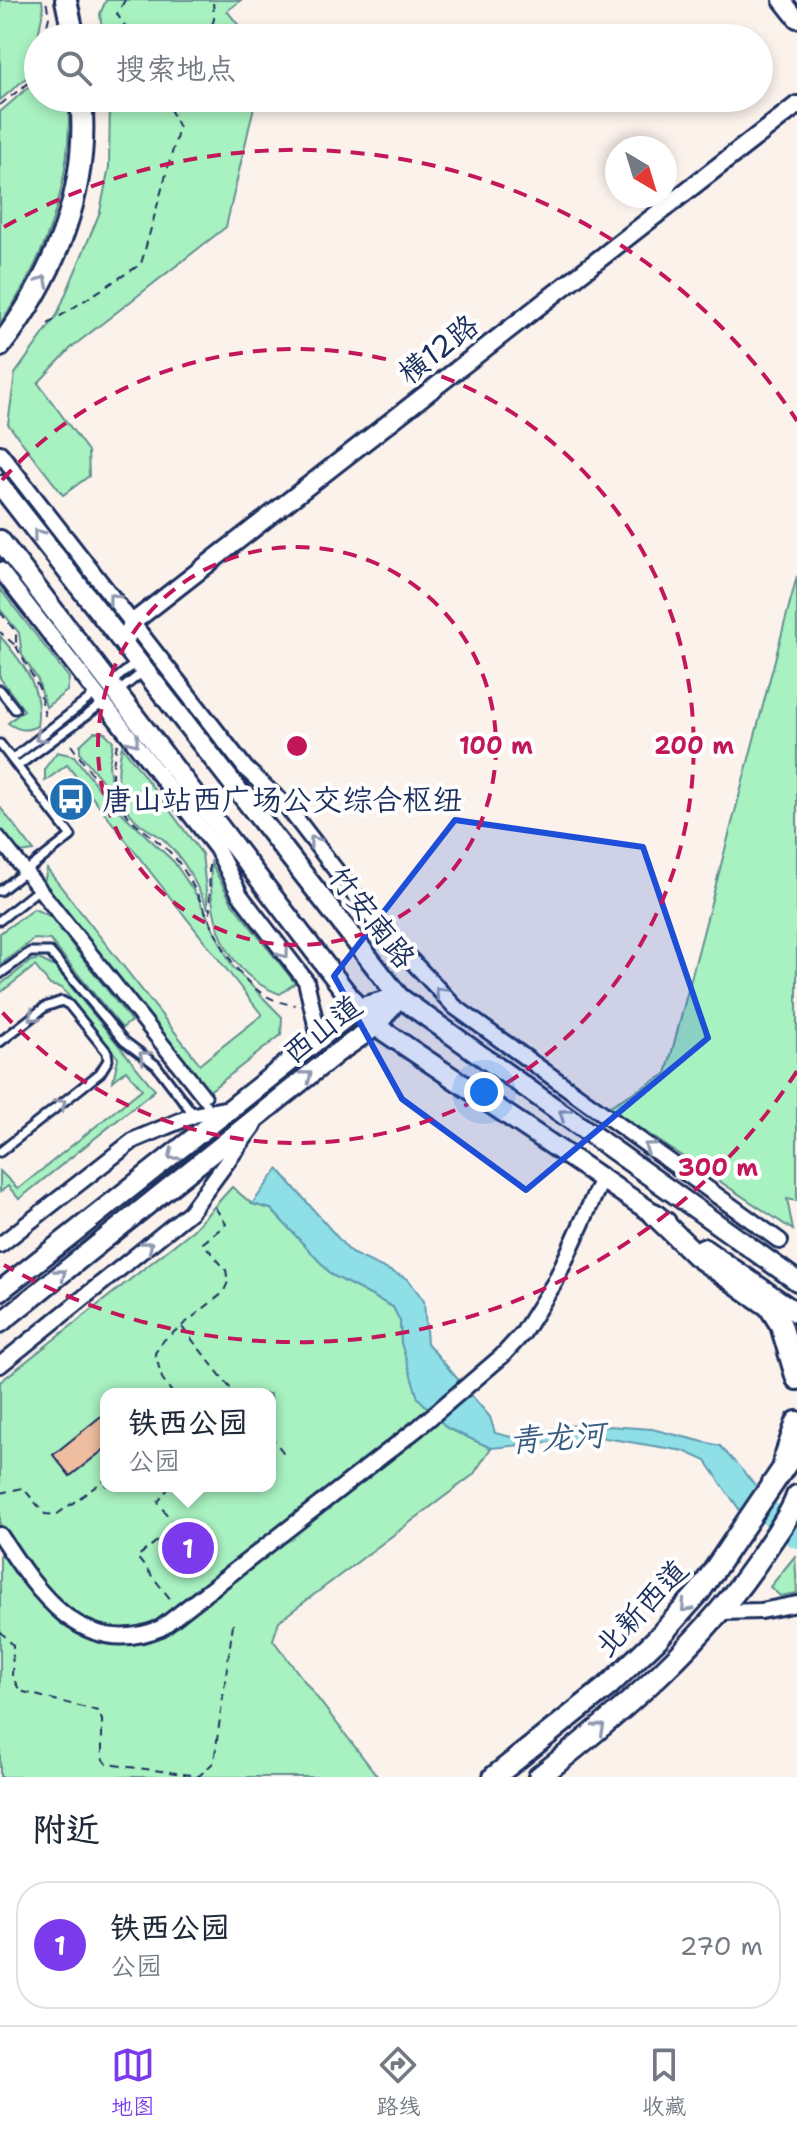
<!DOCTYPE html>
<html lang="zh">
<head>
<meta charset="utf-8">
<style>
  body { margin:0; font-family:"Shantell Sans","LXGW WenKai TC",sans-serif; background:#f2f2f3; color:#1f2937 }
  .compass { position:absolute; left:605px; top:136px; width:72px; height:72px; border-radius:50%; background:#fff; box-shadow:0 4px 12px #0003; rotate:142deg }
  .you { position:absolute; left:484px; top:1092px; width:28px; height:28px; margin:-20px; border:6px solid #fff; border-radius:50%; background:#1a73e8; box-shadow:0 0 0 12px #1a73e833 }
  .badge { display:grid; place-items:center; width:52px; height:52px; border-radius:50%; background:#7c3aed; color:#fff; font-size:26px; font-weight:700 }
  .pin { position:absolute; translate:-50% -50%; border:4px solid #fff; box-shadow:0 2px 8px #0006 }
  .popup { position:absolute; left:100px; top:1388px; width:176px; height:104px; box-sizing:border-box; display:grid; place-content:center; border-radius:16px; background:#fff; filter:drop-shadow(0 2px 6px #0005); font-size:26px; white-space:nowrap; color:#747a83 }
  .popup b { font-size:30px; color:#1f2937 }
  .popup::after { content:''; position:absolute; left:50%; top:100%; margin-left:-16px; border:16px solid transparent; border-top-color:#fff }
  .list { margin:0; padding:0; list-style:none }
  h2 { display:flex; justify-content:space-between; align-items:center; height:104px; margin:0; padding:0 32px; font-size:34px }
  h2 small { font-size:26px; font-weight:400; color:#747a83 }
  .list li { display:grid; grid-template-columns:52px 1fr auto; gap:24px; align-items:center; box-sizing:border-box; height:128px; margin:0 16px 16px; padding:0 16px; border:2px solid #e0e1e3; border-radius:32px }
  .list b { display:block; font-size:30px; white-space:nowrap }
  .list p { margin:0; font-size:26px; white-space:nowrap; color:#747a83 }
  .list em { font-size:26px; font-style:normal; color:#747a83 }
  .icon { flex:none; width:44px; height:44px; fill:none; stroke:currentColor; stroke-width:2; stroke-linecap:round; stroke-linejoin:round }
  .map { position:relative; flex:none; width:797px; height:1777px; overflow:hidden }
  .search { position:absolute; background:#fff; box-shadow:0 4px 12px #0003; left:24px; right:24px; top:24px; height:88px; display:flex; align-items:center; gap:20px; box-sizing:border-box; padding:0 28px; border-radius:44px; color:#747a83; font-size:30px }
  .sheet { height:248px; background:#fff }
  nav { display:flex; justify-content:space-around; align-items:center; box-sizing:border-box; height:112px; border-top:2px solid #e0e1e3; background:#fff; font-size:22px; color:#747a83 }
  nav a { display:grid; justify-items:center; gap:4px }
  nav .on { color:#7c3aed }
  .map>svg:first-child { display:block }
  .green { fill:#a8f1c0; stroke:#62908f; stroke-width:2; fill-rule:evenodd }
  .water { fill:#8edfe6; stroke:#6099b0; stroke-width:2 }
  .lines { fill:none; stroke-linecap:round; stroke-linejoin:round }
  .river { stroke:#8edfe6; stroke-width:24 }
  .building { fill:#efbd9f; stroke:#1b2f5e; stroke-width:2 }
  .service-casing { stroke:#1b2f5e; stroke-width:13 }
  .minor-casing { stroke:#1b2f5e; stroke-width:20 }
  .tertiary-casing { stroke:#1b2f5e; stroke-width:22 }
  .secondary-casing { stroke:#1b2f5e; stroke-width:24 }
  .primary-casing { stroke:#1b2f5e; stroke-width:26 }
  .path { stroke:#1b2f5e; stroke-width:2; stroke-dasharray:8 6; stroke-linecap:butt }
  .service { stroke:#fff; stroke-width:7 }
  .minor { stroke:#fff; stroke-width:14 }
  .tertiary { stroke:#fff; stroke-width:16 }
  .secondary { stroke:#fff; stroke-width:18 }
  .primary { stroke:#fff; stroke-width:20 }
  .oneway { stroke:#8d97ae }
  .marked { fill:#1d4ed8; fill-opacity:0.2; stroke:#1d4ed8; stroke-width:6; stroke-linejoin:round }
  .ring { fill:none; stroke:#c2185b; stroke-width:4; stroke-dasharray:14 10 }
  .labels { text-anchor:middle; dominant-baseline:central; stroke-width:8; stroke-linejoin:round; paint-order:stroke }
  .street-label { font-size:30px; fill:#1b2f5e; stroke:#fff }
  .poi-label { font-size:30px; fill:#1b2f5e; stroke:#fff; text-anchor:start }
  .water-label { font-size:32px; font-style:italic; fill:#385b80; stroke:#fff }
  .centre { fill:#c2185b; stroke:#fff; stroke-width:4 }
  .ring-label { font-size:24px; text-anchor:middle; font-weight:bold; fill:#c2185b; stroke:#fff; stroke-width:8; stroke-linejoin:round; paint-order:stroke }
</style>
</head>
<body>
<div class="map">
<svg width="797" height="1777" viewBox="0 0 797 1777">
  <rect width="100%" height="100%" fill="#fcf2ec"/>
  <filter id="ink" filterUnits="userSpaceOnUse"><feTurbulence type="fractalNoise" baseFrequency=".0125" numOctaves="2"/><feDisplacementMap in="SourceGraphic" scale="16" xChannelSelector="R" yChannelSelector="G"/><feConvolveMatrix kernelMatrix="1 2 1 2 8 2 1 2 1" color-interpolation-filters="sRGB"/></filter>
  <g filter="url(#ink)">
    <g class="green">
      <polygon points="0,0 42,0 43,10 31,74 0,100"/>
      <polygon points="106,0 241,0 227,11 249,38 103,38 100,14"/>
      <path d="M 38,79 L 38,98 L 68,98 C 74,176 47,260 0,323 L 0,112 Z"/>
      <polygon points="110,98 256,98 226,227 72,347 38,383 88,451 89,476 63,495 8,424 15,374 57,315 100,212 109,167"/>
      <polygon points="797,576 797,1201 787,1199 793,1230 608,1107 666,1074"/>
      <polygon points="0,589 69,678 67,691 46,707 38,680 22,655 19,633 0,609"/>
      <path d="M 0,636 C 24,664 43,688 37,726 C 25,732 18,730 8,723 L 24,710 L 0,678 Z"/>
      <polygon points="94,732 104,732 113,741 109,765 112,793 80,753 80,745"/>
      <path d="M 122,746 L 202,854 L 208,909 C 196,884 185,859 164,840 C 157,834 149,831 143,826 C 115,805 115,776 122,746 Z"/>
      <polygon points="57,752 74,756 106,798 174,862 197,896 232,966 282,1017 281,1035 207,1093 44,883 47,869 200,1064 262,1015 67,765 45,781 45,768"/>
      <polygon points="0,807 34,851 20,853 0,827"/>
      <path d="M 211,863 L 232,903 L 295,983 L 280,994 C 224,974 208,916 211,863 Z"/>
      <polygon points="34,909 50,916 131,1021 122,1028 50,940 34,939 0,965 0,933"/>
      <polygon points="39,959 55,967 155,1090 19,1199 8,1186 0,1192 0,1171 18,1189 142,1089 126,1070 113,1081 118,1058 62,988 50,985 35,966 0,993 0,985 31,961"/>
      <path d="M 232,1187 L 252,1204 L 271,1209 L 332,1275 L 393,1307 L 400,1321 L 401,1343 L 447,1428 L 491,1448 L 473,1475 L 279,1621 L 273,1640 L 378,1777 L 0,1777 L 0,1382 L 193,1230 ZM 106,1394 L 270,1394 L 270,1486 L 106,1486 Z"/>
      <polygon points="795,1556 797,1593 780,1596 770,1587"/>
    </g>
    <polygon class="water" points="278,1169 351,1253 408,1279 424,1301 427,1343 490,1417 495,1433 511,1437 579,1424 652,1429 720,1446 755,1485 741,1512 706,1461 684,1451 599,1437 491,1448 447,1428 418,1398 401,1343 400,1321 393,1307 332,1275 271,1209 252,1204"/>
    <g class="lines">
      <polyline class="river" points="729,1473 739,1488 797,1536"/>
    </g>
    <polygon class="building" points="106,1412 106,1448 70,1476 53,1455"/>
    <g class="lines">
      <g class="service-casing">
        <g id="service">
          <polyline points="112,682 137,662"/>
          <polyline points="0,690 15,709"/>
          <polyline points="119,691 144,671"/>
          <polyline points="0,744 71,836 0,891"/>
          <polyline points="12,759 95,694"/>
          <polyline points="18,766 103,703"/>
          <polyline points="0,835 207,1096"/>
          <polyline points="0,844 211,1110"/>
          <polyline points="0,920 39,889"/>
          <polyline points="0,974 30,952 50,952 124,1041 156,1065 194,1115"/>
          <polyline points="0,1042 45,1007 62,1001 69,1005 107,1052 108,1060 100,1073 0,1152"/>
        </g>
      </g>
      <g class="minor-casing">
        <g id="minor">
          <polyline points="0,453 246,769 288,808 378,925 455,1007 780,1241"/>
          <polyline points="0,570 217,849 240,895 306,981 319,1038"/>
          <polyline points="0,1245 134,1140 194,1115 234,1107"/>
          <polyline points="0,1365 190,1212 254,1125"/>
          <path d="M 0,1535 C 37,1592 83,1661 161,1628 L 418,1428 L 502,1356 L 523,1333 L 555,1282 L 601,1181"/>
          <polyline points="720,1612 761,1611 797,1604"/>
        </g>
      </g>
      <g class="tertiary-casing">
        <g id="tertiary">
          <polyline points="782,0 797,19"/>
          <polyline points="124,645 132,623 797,105"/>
        </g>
      </g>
      <g class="secondary-casing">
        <g id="secondary">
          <polyline points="0,485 399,997 797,1281"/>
          <polyline points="0,540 358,1008 376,1026 666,1222"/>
          <polyline points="703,1248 797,1313"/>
          <polyline points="0,1291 358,1008 399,997"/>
          <polyline points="0,1323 338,1052 376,1026 399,997"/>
        </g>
      </g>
      <g class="primary-casing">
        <g id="primary">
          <polyline points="66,0 74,38"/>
          <path d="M 0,346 C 55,275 90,189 81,98"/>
          <polyline points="654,1214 696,1255 769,1306 781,1325 797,1379"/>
          <polyline points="784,1460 797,1422"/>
          <polyline points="494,1777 608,1686 657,1639 700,1591 797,1448"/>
          <path d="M 539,1777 C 624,1710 707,1640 766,1549 C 777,1532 791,1515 797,1496"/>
        </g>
      </g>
      <g class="path">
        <polyline points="125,0 117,14 133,38"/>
        <polyline points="44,38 49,17 46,0"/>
        <polyline points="208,38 214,19 213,0"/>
        <polyline points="0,105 32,80 38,65"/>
        <polyline points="170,107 174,98"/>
        <polyline points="48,324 141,264 179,128 165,98"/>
        <polyline points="0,612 16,632 16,646 0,632"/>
        <polyline points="16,646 39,688 45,716"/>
        <path d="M 117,744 C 114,760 108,782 116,798 C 128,824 158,837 176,859 C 212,904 225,998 295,1005"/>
        <polyline points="71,745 104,791 114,797"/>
        <polyline points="209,865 210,914"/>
        <polyline points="182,1327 235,1394"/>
        <polyline points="173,1394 162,1378 155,1353 164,1340 223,1293 228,1282 226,1270 203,1243 226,1224 214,1206"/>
        <polyline points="270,1435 286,1456"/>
        <polyline points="170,1486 158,1502 171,1521 171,1530 137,1557 171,1600"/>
        <polyline points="0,1493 23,1488 45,1514 56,1515 106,1479"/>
        <polyline points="0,1631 13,1645 12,1676 20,1691 98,1711 102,1720 102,1758 107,1764 199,1776 214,1762 233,1624"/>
      </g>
      <use href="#service" class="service"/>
      <use href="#minor" class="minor"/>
      <use href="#tertiary" class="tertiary"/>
      <use href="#secondary" class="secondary"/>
      <use href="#primary" class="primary"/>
    </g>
    <defs><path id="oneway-chevron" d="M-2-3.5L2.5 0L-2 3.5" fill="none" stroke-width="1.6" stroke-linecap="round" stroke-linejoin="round" transform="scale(2)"/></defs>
    <g class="oneway">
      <use href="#oneway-chevron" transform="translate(43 281) rotate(-63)"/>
      <use href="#oneway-chevron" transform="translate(38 534) rotate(-128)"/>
      <use href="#oneway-chevron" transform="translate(113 598) rotate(-128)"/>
      <use href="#oneway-chevron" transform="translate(40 737) rotate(142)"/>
      <use href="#oneway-chevron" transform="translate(134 741) rotate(52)"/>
      <use href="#oneway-chevron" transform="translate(314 841) rotate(-127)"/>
      <use href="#oneway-chevron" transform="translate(284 953) rotate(53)"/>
      <use href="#oneway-chevron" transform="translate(440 992) rotate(-133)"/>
      <use href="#oneway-chevron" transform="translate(33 1016) rotate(142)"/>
      <use href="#oneway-chevron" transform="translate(144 1056) rotate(-143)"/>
      <use href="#oneway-chevron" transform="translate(307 1076) rotate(-38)"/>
      <use href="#oneway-chevron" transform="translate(61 1104) rotate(-38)"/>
      <use href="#oneway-chevron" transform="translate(564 1114) rotate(-145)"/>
      <use href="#oneway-chevron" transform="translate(649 1147) rotate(-144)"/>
      <use href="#oneway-chevron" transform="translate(173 1155) rotate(142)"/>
      <use href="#oneway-chevron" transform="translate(148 1246) rotate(-39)"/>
      <use href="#oneway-chevron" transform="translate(61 1274) rotate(-39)"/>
      <use href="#oneway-chevron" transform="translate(686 1607) rotate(132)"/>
      <use href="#oneway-chevron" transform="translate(600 1728) rotate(-41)"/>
    </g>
  </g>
  <path class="marked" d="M 455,820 L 643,847 L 708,1038 L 526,1190 L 402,1099 L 334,976 Z"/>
  <g class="ring">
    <circle cx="297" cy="746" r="199"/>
    <path d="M2 480A397 397 0 1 1 2 1012"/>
    <path d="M797 1071A596 596 0 0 1 4 1265M4 227A596 596 0 0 1 797 421"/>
  </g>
  <defs>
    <g id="bus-disc" transform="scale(2.3)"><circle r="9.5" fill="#1f6fb2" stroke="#fff"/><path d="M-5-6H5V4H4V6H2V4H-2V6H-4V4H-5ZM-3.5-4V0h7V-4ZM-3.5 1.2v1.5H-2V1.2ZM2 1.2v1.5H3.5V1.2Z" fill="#fff"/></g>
  </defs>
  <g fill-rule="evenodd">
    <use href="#bus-disc" x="71" y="799"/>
  </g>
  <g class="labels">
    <g class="street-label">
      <text transform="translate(438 349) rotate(-38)">横12路</text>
      <text transform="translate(372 917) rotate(52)">竹安南路</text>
      <text transform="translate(322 1029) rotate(-38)">西山道</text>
      <text transform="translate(641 1608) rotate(-47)">北新西道</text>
    </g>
    <g class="poi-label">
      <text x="102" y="799">唐山站西广场公交综合枢纽</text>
    </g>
    <g class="water-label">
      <text transform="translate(557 1437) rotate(-4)">青龙河</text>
    </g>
  </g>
  <circle cx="297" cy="746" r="12" class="centre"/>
  <g class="ring-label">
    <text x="496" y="754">100 m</text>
    <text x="694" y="754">200 m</text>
    <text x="718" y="1176">300 m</text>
  </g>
</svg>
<svg class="compass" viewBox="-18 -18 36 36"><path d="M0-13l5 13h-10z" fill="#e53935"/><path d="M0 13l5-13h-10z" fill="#747a83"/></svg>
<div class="you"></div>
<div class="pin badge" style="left:188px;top:1548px">1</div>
<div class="popup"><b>铁西公园</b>公园</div>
<div class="search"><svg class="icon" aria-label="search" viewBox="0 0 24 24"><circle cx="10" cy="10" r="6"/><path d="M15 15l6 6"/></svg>搜索地点</div>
</div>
<section class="sheet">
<h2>附近<small></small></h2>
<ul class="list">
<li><span class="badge">1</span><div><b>铁西公园</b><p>公园</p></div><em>270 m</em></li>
</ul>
</section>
<nav>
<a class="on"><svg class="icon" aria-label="map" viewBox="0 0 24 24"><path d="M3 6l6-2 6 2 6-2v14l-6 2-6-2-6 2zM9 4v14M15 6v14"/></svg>地图</a>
<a><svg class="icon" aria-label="directions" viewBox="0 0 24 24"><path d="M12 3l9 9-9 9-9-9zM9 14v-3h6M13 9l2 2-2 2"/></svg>路线</a>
<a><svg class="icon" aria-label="saved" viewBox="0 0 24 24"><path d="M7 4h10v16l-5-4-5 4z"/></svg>收藏</a>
</nav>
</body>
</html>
